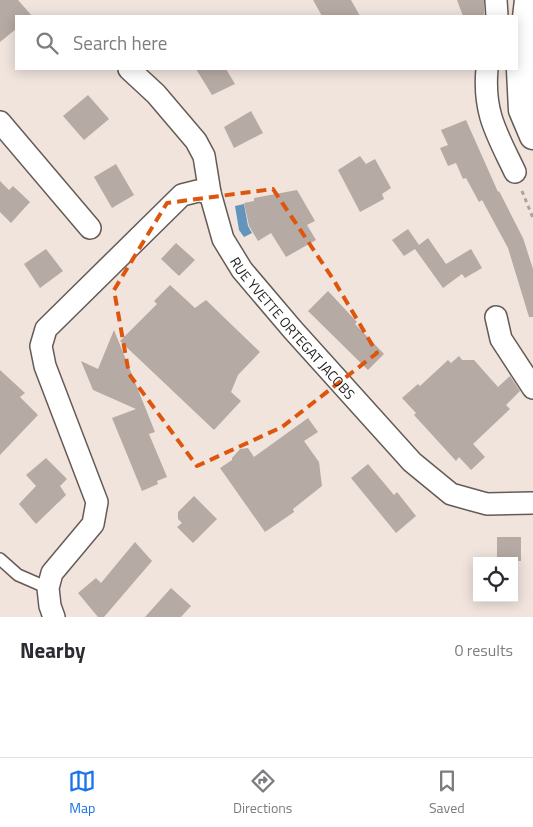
<!DOCTYPE html>
<html lang="en">
<head>
<meta charset="utf-8">
<style>
  body { margin:0; font-family:"Titillium Web",sans-serif; background:#f2f2f3; color:#2b2b33 }
  .controls { position:absolute; right:15px; bottom:15px; display:grid; overflow:hidden; border-radius:0px; box-shadow:0 2px 12px #0003 }
  .controls button { width:45px; height:45px; display:grid; place-items:center; padding:0; border:0; border-bottom:1px solid #e1e1e2; background:#fff; color:#2b2b33; font:25px sans-serif }
  .list { margin:0; padding:0; list-style:none }
  h2 { display:flex; justify-content:space-between; align-items:center; height:65px; margin:0; padding:0 20px; font-size:21px }
  h2 small { font-size:16px; font-weight:400; color:#7c7c81 }
  .icon { flex:none; width:28px; height:28px; fill:none; stroke:currentColor; stroke-width:2; stroke-linecap:round; stroke-linejoin:round }
  .map { position:relative; flex:none; width:533px; height:617px; overflow:hidden }
  .search { position:absolute; background:#fff; box-shadow:0 2px 12px #0003; left:15px; right:15px; top:15px; height:55px; display:flex; align-items:center; gap:12px; box-sizing:border-box; padding:0 18px; border-radius:0px; color:#7c7c81; font-size:19px }
  .sheet { height:140px; background:#fff }
  nav { display:flex; justify-content:space-around; align-items:center; box-sizing:border-box; height:70px; border-top:1px solid #e1e1e2; background:#fff; font-size:14px; color:#7c7c81 }
  nav a { display:grid; justify-items:center; gap:2px }
  nav .on { color:#1a73e8 }
  .map>svg:first-child { display:block }
  .water { fill:#6394bb }
  .building { fill:#b6aaa4 }
  .lines { fill:none; stroke-linecap:round; stroke-linejoin:round }
  .service-casing { stroke:#655b56; stroke-width:14 }
  .minor-casing { stroke:#655b56; stroke-width:24 }
  .tertiary-casing { stroke:#655b56; stroke-width:29 }
  .path { stroke:#aca39d; stroke-width:3; stroke-dasharray:4 4; stroke-linecap:butt }
  .service { stroke:#fff; stroke-width:11 }
  .minor { stroke:#fff; stroke-width:21 }
  .tertiary { stroke:#fff; stroke-width:26 }
  .marked { fill:none; stroke:#de560d; stroke-width:4; stroke-dasharray:10 6; stroke-linejoin:round }
  .labels { text-anchor:middle; dominant-baseline:central; stroke-width:4; stroke-linejoin:round; paint-order:stroke }
  .street-label { font-size:14px; fill:#1f1b19; stroke:#f0e4dd }
</style>
</head>
<body>
<div class="map">
<svg width="533" height="617" viewBox="0 0 533 617">
  <rect width="100%" height="100%" fill="#f0e4dd"/>
  <polygon class="water" points="244,204 248,226 252,233 244,237 239,230 235,206"/>
  <g class="building">
    <polygon points="0,0 18,0 32,16 16,16 16,29 0,42"/>
    <polygon points="313,0 351,0 360,16 322,16"/>
    <polygon points="457,0 484,0 484,16 463,16"/>
    <polygon points="196,69 226,69 235,84 212,95"/>
    <polygon points="88,95 109,119 84,140 63,116"/>
    <polygon points="251,111 263,133 234,148 224,127"/>
    <polygon points="466,120 498,192 499,191 523,238 533,269 533,317 529,317 508,248 482,200 479,202 466,178 463,179 456,163 448,166 440,148 448,145 441,130"/>
    <polygon points="360,156 366,164 375,159 391,188 382,194 384,199 360,212 338,170"/>
    <polygon points="116,164 134,195 112,208 94,177"/>
    <polygon points="0,181 9,190 13,186 30,202 11,223 0,212"/>
    <polygon points="297,190 315,221 307,225 316,240 286,257 271,233 258,241 249,226 244,203 254,201 254,198"/>
    <polygon points="408,229 419,245 428,238 446,264 471,249 482,268 465,278 462,274 443,288 415,249 404,256 392,240"/>
    <polygon points="176,243 195,260 179,276 161,259"/>
    <polygon points="46,249 63,271 40,288 24,264"/>
    <polygon points="170,285 195,308 206,300 260,352 238,375 231,392 241,401 214,430 120,341 157,304 154,301"/>
    <polygon points="328,291 357,322 355,324 384,354 368,370 308,311"/>
    <polygon points="114,330 155,432 149,434 167,477 157,481 158,484 142,491 112,418 136,409 93,390 81,361 98,369"/>
    <polygon points="459,356 462,360 474,360 498,387 510,376 520,391 506,405 510,409 473,444 485,457 471,470 459,457 456,461 414,415 416,413 402,398 418,384 420,386 448,360 451,363"/>
    <polygon points="0,370 25,393 20,397 38,415 0,455"/>
    <polygon points="308,418 318,432 304,441 319,462 322,486 293,509 294,512 265,532 220,468 232,460 232,458 240,449 248,448 254,457"/>
    <polygon points="46,458 67,479 60,486 66,495 36,524 19,504 36,486 26,475"/>
    <polygon points="368,464 394,495 397,492 416,516 396,533 351,478"/>
    <polygon points="194,496 217,519 193,543 177,527 182,523 178,519 178,512"/>
    <rect x="497" y="537" width="24" height="24"/>
    <polygon points="135,542 152,561 104,617 98,617 78,593 96,578 101,583"/>
    <polygon points="171,588 191,606 181,617 145,617"/>
  </g>
  <g class="lines">
    <g class="service-casing">
      <polyline id="service" points="0,559 18,575 48,588"/>
    </g>
    <g class="minor-casing">
      <g id="minor">
        <polyline points="496,0 497,16"/>
        <path id="s1" d="M 129,69 L 156,94 L 196,141 L 204,156 L 210,193 L 223,239 L 242,270 L 293,330 L 412,462 L 451,494 L 487,504 L 533,503"/>
        <path d="M 487,69 C 483,113 497,134 515,172"/>
        <polyline points="0,122 90,228"/>
        <polyline points="496,317 501,339 533,388"/>
        <polyline points="54,617 50,606 48,588 52,573 93,524 97,502 45,366 41,346 46,329 182,195 198,191 210,193"/>
      </g>
    </g>
    <g class="tertiary-casing">
      <polyline id="tertiary" points="528,0 520,70 522,110 533,136"/>
    </g>
    <polyline class="path" points="522,191 533,218"/>
    <use href="#service" class="service"/>
    <use href="#minor" class="minor"/>
    <use href="#tertiary" class="tertiary"/>
  </g>
  <path class="marked" d="M 273,189 L 333,279 L 377,353 L 282,427 L 197,466 L 129,374 L 114,290 L 167,203 Z"/>
  <g class="labels">
    <g class="street-label">
      <text stroke="none"><textPath href="#s1" startOffset="314">RUE YVETTE ORTEGAT JACOBS</textPath></text>
    </g>
  </g>
</svg>
<div class="controls">
<button><svg class="icon" aria-label="locate" viewBox="0 0 24 24"><circle cx="12" cy="12" r="6"/><path d="M12 2v4M12 18v4M2 12h4M18 12h4"/></svg></button>
</div>
<div class="search"><svg class="icon" aria-label="search" viewBox="0 0 24 24"><circle cx="10" cy="10" r="6"/><path d="M15 15l6 6"/></svg>Search here</div>
</div>
<section class="sheet">
<h2>Nearby<small>0 results</small></h2>
<ul class="list">
</ul>
</section>
<nav>
<a class="on"><svg class="icon" aria-label="map" viewBox="0 0 24 24"><path d="M3 6l6-2 6 2 6-2v14l-6 2-6-2-6 2zM9 4v14M15 6v14"/></svg>Map</a>
<a><svg class="icon" aria-label="directions" viewBox="0 0 24 24"><path d="M12 3l9 9-9 9-9-9zM9 14v-3h6M13 9l2 2-2 2"/></svg>Directions</a>
<a><svg class="icon" aria-label="saved" viewBox="0 0 24 24"><path d="M7 4h10v16l-5-4-5 4z"/></svg>Saved</a>
</nav>
</body>
</html>
